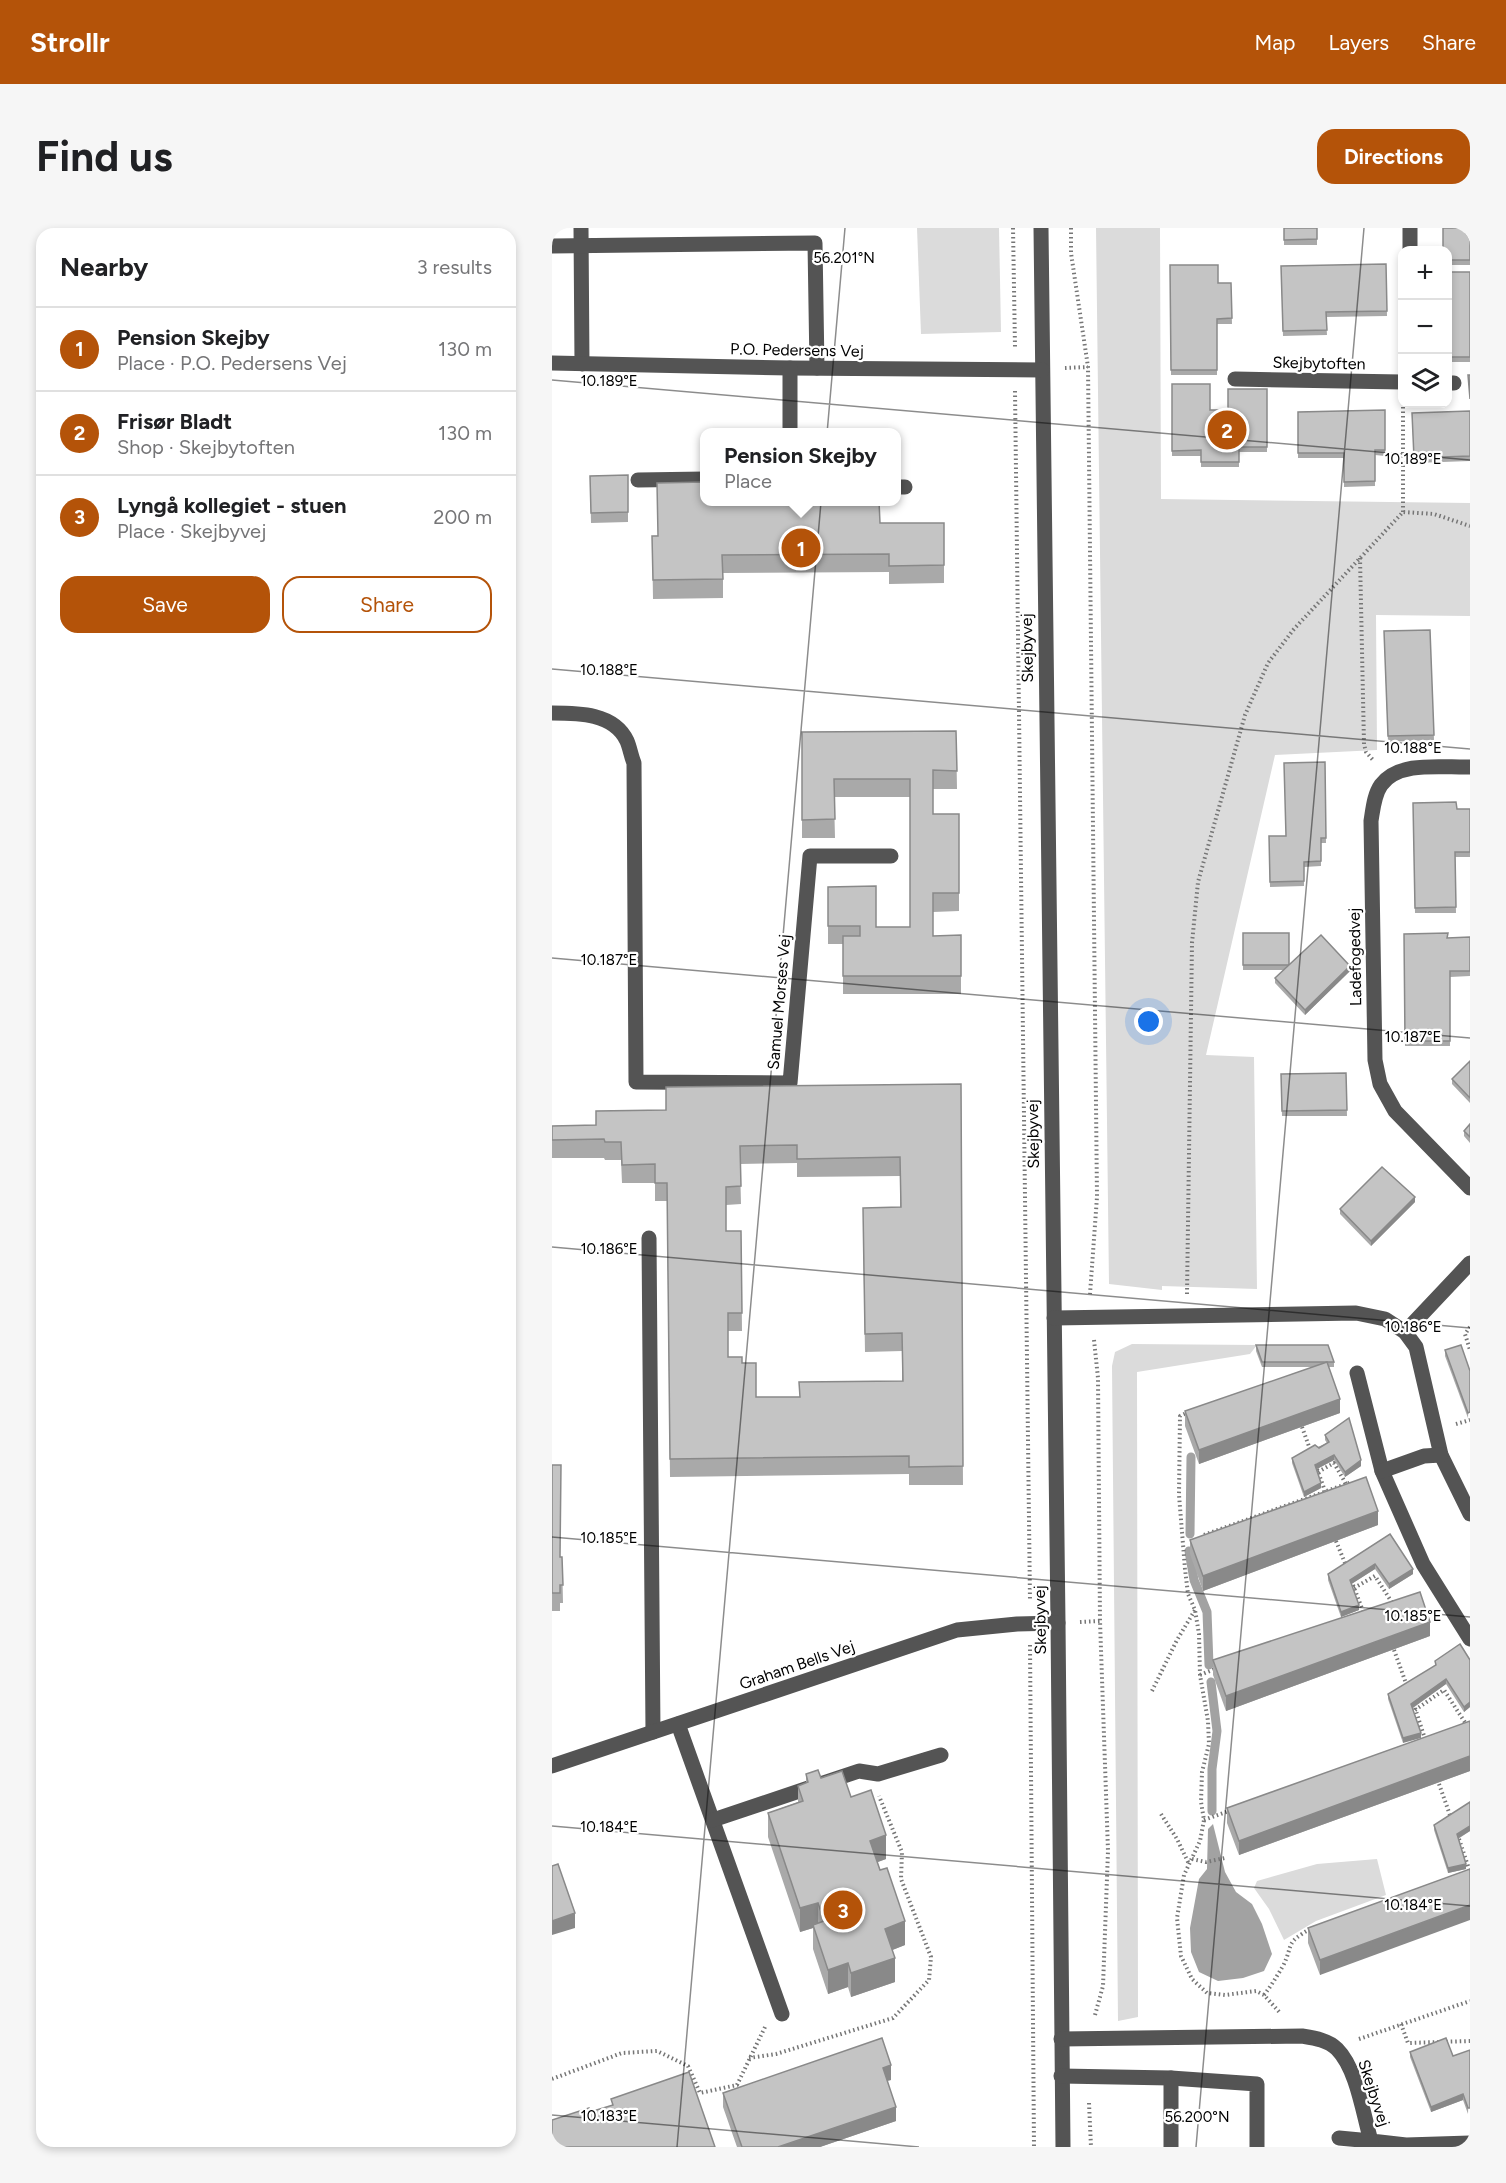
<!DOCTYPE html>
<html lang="en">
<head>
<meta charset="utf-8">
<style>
  body { margin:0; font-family:Figtree,sans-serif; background:#f6f6f6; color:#202124 }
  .controls { position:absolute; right:18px; top:18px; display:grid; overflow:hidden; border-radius:12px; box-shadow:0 3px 9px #0003 }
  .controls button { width:54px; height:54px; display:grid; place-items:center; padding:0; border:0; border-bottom:2px solid #e0e0e0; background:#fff; color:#202124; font:30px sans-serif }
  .you { position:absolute; left:597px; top:794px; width:21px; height:21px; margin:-15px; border:4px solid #fff; border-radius:50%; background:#1a73e8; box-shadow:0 0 0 9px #1a73e833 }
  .badge { display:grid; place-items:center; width:39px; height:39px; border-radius:50%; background:#b45309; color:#fff; font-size:20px; font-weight:700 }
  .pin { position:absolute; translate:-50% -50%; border:3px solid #fff; box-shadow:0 2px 6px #0006 }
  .popup { position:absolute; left:148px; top:200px; width:201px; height:78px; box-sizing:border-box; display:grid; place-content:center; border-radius:12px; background:#fff; filter:drop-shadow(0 2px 4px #0005); font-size:20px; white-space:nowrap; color:#757577 }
  .popup b { font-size:22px; color:#202124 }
  .popup::after { content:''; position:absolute; left:50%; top:100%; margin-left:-12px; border:12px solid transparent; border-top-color:#fff }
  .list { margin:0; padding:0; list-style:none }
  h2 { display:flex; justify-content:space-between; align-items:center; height:78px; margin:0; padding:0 24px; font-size:26px }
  h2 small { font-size:20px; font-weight:400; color:#757577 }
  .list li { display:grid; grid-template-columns:39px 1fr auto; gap:18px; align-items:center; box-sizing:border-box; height:84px; padding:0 24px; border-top:2px solid #e0e0e0 }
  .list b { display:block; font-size:22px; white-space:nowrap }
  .list p { margin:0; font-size:20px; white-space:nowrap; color:#757577 }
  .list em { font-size:20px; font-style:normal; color:#757577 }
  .actions { display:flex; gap:12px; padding:18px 24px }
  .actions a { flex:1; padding:14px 0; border:2px solid #b45309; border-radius:18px; text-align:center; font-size:21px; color:#b45309 }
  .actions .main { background:#b45309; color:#fff }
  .icon { flex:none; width:33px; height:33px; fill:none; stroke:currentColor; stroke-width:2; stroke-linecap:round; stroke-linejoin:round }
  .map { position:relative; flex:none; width:918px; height:1919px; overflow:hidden; border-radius:18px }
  header { display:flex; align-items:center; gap:36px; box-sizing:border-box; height:84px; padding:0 30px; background:#b45309; color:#fff }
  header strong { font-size:28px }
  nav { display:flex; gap:33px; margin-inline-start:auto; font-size:21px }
  .intro { display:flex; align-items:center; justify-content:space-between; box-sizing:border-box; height:144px; padding:0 36px }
  h1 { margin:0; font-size:42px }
  .button { padding:15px 27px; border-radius:18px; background:#b45309; color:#fff; font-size:21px; font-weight:700 }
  main { display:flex; gap:36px; padding:0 36px }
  aside { flex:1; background:#fff; border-radius:18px; box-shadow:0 3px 9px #0003 }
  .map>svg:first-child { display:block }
  .green { fill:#dbdbdb }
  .water { fill:#a2a2a2 }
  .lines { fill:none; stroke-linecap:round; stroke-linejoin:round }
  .stream { stroke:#a2a2a2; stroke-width:9 }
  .path { stroke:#767676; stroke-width:4; stroke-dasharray:1.5 3; stroke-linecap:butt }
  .minor { stroke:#545454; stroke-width:15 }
  .wall { fill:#a9a9a9; fill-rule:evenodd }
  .shaded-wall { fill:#898989 }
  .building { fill:#c4c4c4; stroke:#898989; stroke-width:1.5; fill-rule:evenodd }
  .ticks { fill:none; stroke:#000; stroke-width:1.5; stroke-opacity:0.45 }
  .labels { text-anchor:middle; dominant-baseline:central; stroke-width:4.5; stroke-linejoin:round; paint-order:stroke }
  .street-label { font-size:16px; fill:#000; stroke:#fff }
  .ticks-label { font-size:15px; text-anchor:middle; fill:#000; stroke:#fff; stroke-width:4.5; stroke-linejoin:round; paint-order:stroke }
</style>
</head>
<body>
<header>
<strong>Strollr</strong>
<nav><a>Map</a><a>Layers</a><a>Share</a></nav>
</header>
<div class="intro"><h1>Find us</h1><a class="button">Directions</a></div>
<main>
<aside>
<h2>Nearby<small>3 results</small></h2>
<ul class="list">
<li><span class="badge">1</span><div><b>Pension Skejby</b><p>Place · P.O. Pedersens Vej</p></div><em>130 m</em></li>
<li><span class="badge">2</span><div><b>Frisør Bladt</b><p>Shop · Skejbytoften</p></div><em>130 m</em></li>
<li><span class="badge">3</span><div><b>Lyngå kollegiet - stuen</b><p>Place · Skejbyvej</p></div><em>200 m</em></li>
</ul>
<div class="actions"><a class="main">Save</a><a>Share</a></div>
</aside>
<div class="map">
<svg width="918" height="1919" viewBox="0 0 918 1919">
  <rect width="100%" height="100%" fill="#fff"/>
  <g class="green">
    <polygon points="365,0 447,0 449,104 369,106"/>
    <polygon points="544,0 608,0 609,271 918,275 918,388 824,387 825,522 723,527 654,827 702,829 705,1061 610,1058 610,1062 557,1056"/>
    <polygon points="580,1116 705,1117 698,1126 585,1144 586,1789 566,1793 560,1138 563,1124"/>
    <polygon points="825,1631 834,1667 764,1693 732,1712 717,1681 702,1660 705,1653 765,1636"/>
  </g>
  <polygon class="water" points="661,1596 673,1644 684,1664 700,1676 710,1696 720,1726 712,1743 691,1750 666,1753 647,1744 639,1724 638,1700 647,1651 655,1641 656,1601"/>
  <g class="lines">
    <g class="stream">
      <polyline points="638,1306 639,1229"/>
      <polyline points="637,1323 642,1352 655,1384 657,1437"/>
      <polyline points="659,1454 665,1503 660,1541 660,1583"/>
    </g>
    <g class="path">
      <polyline points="461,0 463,119"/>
      <polyline points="519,0 519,25 536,139 545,969 538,1066"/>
      <polyline points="513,140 536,139"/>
      <polyline points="463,163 478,1373"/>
      <polyline points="851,284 851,177"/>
      <polyline points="808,330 812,516 814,524 821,532"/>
      <polyline points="635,1066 640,715 646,654 693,487 716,435 742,401 851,284 882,286 918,298"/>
      <polyline points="918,1099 913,1106 918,1122"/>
      <polyline points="542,1112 546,1150 548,1393 556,1623 551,1758 543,1787"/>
      <polyline points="637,1184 628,1188 627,1267 633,1341 636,1366 643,1382 647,1406 648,1447 656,1493 657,1516 650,1544 649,1574 652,1592 648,1613 632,1647 625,1690 629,1728 640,1751 655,1765 673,1767 704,1763 712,1767 729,1786"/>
      <polyline points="904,1196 918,1192"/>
      <polyline points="750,1199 759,1224"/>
      <polyline points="765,1241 773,1263"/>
      <polyline points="766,1244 782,1235 794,1256"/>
      <polyline points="652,1307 800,1254"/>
      <polyline points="784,1313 795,1340"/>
      <polyline points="801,1357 812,1386"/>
      <polyline points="802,1360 823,1348 841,1376"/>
      <polyline points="528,1394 548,1393"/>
      <polyline points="478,1417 482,1919"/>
      <polyline points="842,1422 855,1458"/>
      <polyline points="648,1447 665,1440"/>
      <polyline points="600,1463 625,1412 643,1382"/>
      <polyline points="863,1480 873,1511"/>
      <polyline points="863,1482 892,1462 914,1496"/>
      <polyline points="887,1556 899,1590"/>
      <polyline points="609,1586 625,1611 637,1636"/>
      <polyline points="652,1592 677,1583"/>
      <polyline points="907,1611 918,1644"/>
      <polyline points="640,1631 654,1634 673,1630"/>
      <path d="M 712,1767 C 719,1758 725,1748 731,1738 C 742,1716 732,1716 758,1701"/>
      <polyline points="849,1796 856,1815 918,1813"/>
      <polyline points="807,1811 918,1773"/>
      <polyline points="197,1830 224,1826 341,1790 377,1752 379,1729 349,1651 350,1624 327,1568"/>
      <polyline points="0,1851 70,1825 105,1823 136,1838 148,1865 185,1857 213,1799"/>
      <polyline points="537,1875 539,1919"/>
    </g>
    <g class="minor">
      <polyline points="29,0 30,136"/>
      <polyline points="489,0 506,1395 511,1919"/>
      <polyline points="858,0 858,22"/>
      <polyline points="0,18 263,15 265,140"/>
      <polyline points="0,135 238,140 490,142"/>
      <polyline points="238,140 238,204"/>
      <polyline points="683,151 850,154"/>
      <polyline points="896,155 902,155"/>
      <polyline points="86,252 153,251"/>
      <polyline points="345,259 353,259"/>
      <path d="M 0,485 C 26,485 62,485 75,513 C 78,520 79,528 82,535 L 84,854 L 238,855 L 258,628 L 339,628"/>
      <path d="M 918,539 C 892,540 847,532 829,557 C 822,567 821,581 819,593 L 823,832 L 828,856 L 843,883 L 918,960"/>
      <polyline points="97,1010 101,1504"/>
      <polyline points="502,1090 804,1085 833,1091 853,1104 864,1119 889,1227 918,1286"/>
      <polyline points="853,1104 918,1035"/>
      <polyline points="805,1145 830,1243 871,1336 918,1411"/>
      <polyline points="830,1243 872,1228 889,1227"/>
      <polyline points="126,1496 230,1786"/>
      <polyline points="0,1538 405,1402 465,1396 506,1395"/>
      <polyline points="161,1592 307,1543 326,1546 389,1527"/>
      <path d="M 509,1811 L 750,1808 C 762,1810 776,1812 785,1821 C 805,1841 811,1886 819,1913 L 854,1917 L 918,1915"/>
      <polyline points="509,1848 619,1850 705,1856 705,1919"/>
      <polyline points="619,1850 619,1919"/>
      <polyline points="787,1910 819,1913"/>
    </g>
  </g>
  <g class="wall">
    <rect x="732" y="0" width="33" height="17"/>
    <polygon points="918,0 918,37 896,37 896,22"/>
    <polygon points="834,36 835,88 774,89 775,107 731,108 729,38"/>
    <polygon points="618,37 666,55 679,55 680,96 665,96 665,147 619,147"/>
    <rect x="896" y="44" width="22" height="90"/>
    <polygon points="620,156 658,182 676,182 715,161 715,224 687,224 687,239 649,239 649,228 620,228"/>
    <polygon points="833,182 833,228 823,227 823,258 792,259 792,230 746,230 746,184"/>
    <polygon points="918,183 918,233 862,235 860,185"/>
    <polygon points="76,247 76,294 39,295 38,248"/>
    <polygon points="328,295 392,295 392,355 337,356 337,344 171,345 171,370 101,371 100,308"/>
    <polygon points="878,402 882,512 836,514 832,403"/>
    <polygon points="404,503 405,561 381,561 381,586 407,586 407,683 381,684 381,708 409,707 409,766 291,766 291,716 276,716 276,659 324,699 358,699 358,569 282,569 283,610 250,610 250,504"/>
    <polygon points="773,534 774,615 769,615 769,638 752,639 752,658 718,659 717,608 734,608"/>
    <polygon points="861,575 905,581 918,581 918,629 903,629 904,685 863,685"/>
    <polygon points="691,705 737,737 798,743 753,787 723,755 723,750 732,742 691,742"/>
    <polygon points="852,706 895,710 918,709 918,748 898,749 898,818 853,818"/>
    <polygon points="918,833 918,875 900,856 900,851"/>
    <polygon points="794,845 795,888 730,888 729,846"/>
    <path d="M 409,856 L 411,1257 L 357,1257 L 357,1246 L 118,1249 L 115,973 L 103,973 L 103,955 L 70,955 L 69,932 L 53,932 L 52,930 L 0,930 L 0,898 L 44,897 L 114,882 ZM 245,935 L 245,949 L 348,948 L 348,979 L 311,998 L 313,1124 L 350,1123 L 350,1153 L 247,1169 L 204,1169 L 190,1135 L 176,1129 L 176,1103 L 190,1103 L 189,1003 L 174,1003 L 174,977 L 189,976 L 188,936 Z"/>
    <polygon points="918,896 918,915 912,908 912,903"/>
    <polygon points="863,974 819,1018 788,986 788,981"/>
    <polygon points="704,1117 782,1134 782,1139 777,1139 788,1185 647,1236 633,1198 633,1183 761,1139 710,1139 704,1123"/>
    <polygon points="893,1122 918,1143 916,1190 893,1128"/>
    <polygon points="773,1207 809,1238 793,1249 782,1232 765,1241 769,1260 752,1269 740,1235 740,1230 775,1215 773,1212"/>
    <polygon points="0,1237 8,1329 10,1329 11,1375 8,1375 8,1383 0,1383"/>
    <polygon points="826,1297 651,1363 638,1326 638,1312"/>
    <polygon points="838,1306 861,1346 837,1361 823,1341 799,1356 807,1382 789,1389 776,1352 776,1346"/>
    <polygon points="878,1408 674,1483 661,1447 661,1432"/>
    <polygon points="918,1432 918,1479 912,1484 894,1456 861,1480 851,1515 836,1471 836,1466 883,1438 883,1433"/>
    <polygon points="918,1493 918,1543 687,1627 675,1595 675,1580"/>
    <polygon points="254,1546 269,1550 299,1569 334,1631 325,1634 353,1717 340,1722 343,1754 299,1769 296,1759 276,1766 261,1721 261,1700 248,1704 216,1609 216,1585 246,1574 246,1558 254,1555"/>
    <polygon points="882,1597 918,1603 906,1611 914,1641 896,1645 882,1602"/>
    <polygon points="918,1641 768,1747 756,1715 756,1700"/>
    <polygon points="918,1822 916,1886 911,1872 879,1884 858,1829 858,1824 901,1828"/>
    <polygon points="339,1852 335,1853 344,1893 268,1919 185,1919 171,1879 171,1865"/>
  </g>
  <g class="shaded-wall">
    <polygon points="798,738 798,743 753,787 753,782"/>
    <polygon points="863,969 863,974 819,1018 819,1013"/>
    <polygon points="788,1171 788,1185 647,1236 647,1222"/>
    <polygon points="782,1227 782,1232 763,1242 763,1237"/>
    <polygon points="809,1232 809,1238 793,1249 793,1244"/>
    <polygon points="769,1255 769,1260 752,1269 752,1264"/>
    <polygon points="826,1283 826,1297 651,1363 651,1348"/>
    <polygon points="823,1336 823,1341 798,1357 798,1352"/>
    <polygon points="861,1341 861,1346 837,1361 837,1356"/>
    <polygon points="807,1377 807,1382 789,1389 789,1384"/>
    <polygon points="878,1394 878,1408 674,1483 674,1468"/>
    <polygon points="894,1451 894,1456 859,1481 859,1476"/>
    <polygon points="918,1474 918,1479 912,1484 912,1479"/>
    <polygon points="869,1505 869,1510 851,1515 851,1510"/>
    <polygon points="918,1528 918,1543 687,1627 687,1613"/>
    <polygon points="918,1598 918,1603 905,1611 905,1606"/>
    <polygon points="334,1607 334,1631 318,1637 318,1613"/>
    <polygon points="914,1636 914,1641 896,1645 896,1640"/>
    <polygon points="266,1675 266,1699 261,1697 261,1700 248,1704 248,1680"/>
    <polygon points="918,1677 918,1692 768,1747 768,1732"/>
    <polygon points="23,1685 23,1700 0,1707 0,1693"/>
    <polygon points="353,1693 353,1717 333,1725 333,1701"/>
    <polygon points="343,1730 343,1754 299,1769 299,1745"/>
    <polygon points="296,1735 296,1759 276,1766 276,1742"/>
    <polygon points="339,1837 339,1852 331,1854 331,1840"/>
    <polygon points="911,1866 911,1872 879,1884 879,1879"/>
    <polygon points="344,1879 344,1893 268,1919 226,1919"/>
  </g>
  <g class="building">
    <polygon points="732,0 765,0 765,11 732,12"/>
    <polygon points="891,0 918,0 918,32 896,32 896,22 891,22"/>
    <polygon points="834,36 835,83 774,84 775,102 731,103 729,38"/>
    <polygon points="618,37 666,37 666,55 679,55 680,90 665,91 665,142 619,142"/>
    <rect x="896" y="44" width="22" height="85"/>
    <polygon points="916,147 918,147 918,171"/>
    <polygon points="620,156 658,156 658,182 676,182 676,161 715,161 715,219 687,219 687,234 649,234 649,222 620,223"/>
    <polygon points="833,182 833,222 823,222 823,253 792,254 792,225 746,225 746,184"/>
    <polygon points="918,183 918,228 862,230 860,185"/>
    <polygon points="76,247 76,284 39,285 38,248"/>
    <polygon points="153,254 153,273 327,273 328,295 392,295 392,337 337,338 337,326 170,327 171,351 101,352 100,308 106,308 105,255"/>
    <polygon points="878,402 882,507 836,508 832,403"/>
    <polygon points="404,503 405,543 381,542 381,586 407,586 407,665 381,665 381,708 409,707 409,748 291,748 291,708 308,708 308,698 276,698 276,659 324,658 324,699 358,699 358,551 282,551 283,591 250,592 250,504"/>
    <polygon points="773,534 774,610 769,610 769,633 752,634 752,653 718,654 717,608 734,608 732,535"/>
    <polygon points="904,574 905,581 918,581 918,624 903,624 904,679 863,680 861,575"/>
    <rect x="691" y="705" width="46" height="32"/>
    <polygon points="896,705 895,710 918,709 918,743 898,743 898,813 853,813 852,706"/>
    <polygon points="769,707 798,738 753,782 723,750"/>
    <polygon points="918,833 918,870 900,851"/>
    <polygon points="794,845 795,882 730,883 729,846"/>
    <path d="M 409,856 L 411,1238 L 357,1239 L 357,1228 L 118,1231 L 115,955 L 103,955 L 103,936 L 70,937 L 69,914 L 53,914 L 52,911 L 0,912 L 0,898 L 44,897 L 44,883 L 114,882 L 114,859 ZM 245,917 L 245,931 L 348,929 L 349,979 L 311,980 L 313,1106 L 350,1105 L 351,1153 L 247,1154 L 248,1169 L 204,1169 L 204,1135 L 190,1135 L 190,1129 L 176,1129 L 176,1085 L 190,1085 L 189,1003 L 174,1003 L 174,959 L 189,958 L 188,918 Z"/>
    <polygon points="918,896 918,909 912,903"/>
    <polygon points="830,939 863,969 819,1013 788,981"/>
    <polygon points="704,1117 776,1117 782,1134 710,1134"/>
    <polygon points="909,1117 918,1143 918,1184 916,1185 893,1122"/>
    <polygon points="775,1134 788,1171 647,1222 633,1183"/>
    <polygon points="797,1190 809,1232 793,1244 782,1227 765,1236 763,1237 769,1255 752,1264 740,1230 763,1217 767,1220 777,1214 773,1207"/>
    <polygon points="0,1237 9,1237 8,1329 10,1329 11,1357 8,1357 8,1365 0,1365"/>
    <polygon points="814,1249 826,1283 651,1348 638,1312"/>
    <polygon points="838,1306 861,1341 837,1356 823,1336 798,1352 807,1377 789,1384 776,1346"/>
    <polygon points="868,1364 878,1394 674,1468 661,1432"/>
    <polygon points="908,1416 918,1432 918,1474 912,1479 894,1451 859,1476 869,1505 851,1510 836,1466 884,1437 883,1433"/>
    <polygon points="918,1493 918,1528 687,1613 675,1580"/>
    <polygon points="266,1542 269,1550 290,1543 299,1569 319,1562 334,1607 318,1613 328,1642 335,1640 353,1693 333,1701 343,1730 299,1745 296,1735 276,1742 261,1697 272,1693 266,1675 248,1680 216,1585 251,1573 246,1558 256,1554 254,1546"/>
    <polygon points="918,1574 918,1598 905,1606 914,1636 896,1640 882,1597"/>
    <polygon points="6,1636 23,1685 0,1693 0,1638"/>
    <polygon points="918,1641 918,1677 768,1732 756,1700"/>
    <polygon points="330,1810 339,1837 331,1840 344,1879 226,1919 190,1919 171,1865"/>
    <polygon points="894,1810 901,1828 918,1822 918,1880 916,1880 911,1866 879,1879 858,1824"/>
    <polygon points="137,1844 163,1919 0,1919 0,1892 37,1880 38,1884 61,1877 59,1871"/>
  </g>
  <path class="ticks" d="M 0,152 L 918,232M 0,441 L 918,521M 0,730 L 918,810M 0,1019 L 918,1100M 0,1309 L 918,1389M 0,1598 L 918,1678M 0,1887 L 367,1919M 125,1919 L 293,0M 644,1919 L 812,0"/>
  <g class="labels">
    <g class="street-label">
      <text transform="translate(245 122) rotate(1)">P.O. Pedersens Vej</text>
      <text transform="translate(767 135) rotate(1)">Skejbytoften</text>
      <text transform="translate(475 420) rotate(-91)">Skejbyvej</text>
      <text transform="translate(803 729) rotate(-91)">Ladefogedvej</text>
      <text transform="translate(227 774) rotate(-85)">Samuel Morses Vej</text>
      <text transform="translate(481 906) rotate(-91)">Skejbyvej</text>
      <text transform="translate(488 1392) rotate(-91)">Skejbyvej</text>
      <text transform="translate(245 1437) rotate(-19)">Graham Bells Vej</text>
      <text transform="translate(822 1865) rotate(72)">Skejbyvej</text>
    </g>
  </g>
  <g class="ticks-label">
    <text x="292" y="35">56.201°N</text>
    <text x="57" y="158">10.189°E</text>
    <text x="861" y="236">10.189°E</text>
    <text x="57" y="447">10.188°E</text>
    <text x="861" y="525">10.188°E</text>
    <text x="57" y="737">10.187°E</text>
    <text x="861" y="814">10.187°E</text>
    <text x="57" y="1026">10.186°E</text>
    <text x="861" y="1104">10.186°E</text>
    <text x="57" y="1315">10.185°E</text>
    <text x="861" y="1393">10.185°E</text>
    <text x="57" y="1604">10.184°E</text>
    <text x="861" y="1682">10.184°E</text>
    <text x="57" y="1893">10.183°E</text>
    <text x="645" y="1894">56.200°N</text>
  </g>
</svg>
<div class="controls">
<button>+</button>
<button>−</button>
<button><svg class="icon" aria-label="layers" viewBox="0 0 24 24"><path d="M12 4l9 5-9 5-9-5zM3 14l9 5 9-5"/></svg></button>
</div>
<div class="you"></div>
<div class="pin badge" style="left:249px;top:320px">1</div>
<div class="popup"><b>Pension Skejby</b>Place</div>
<div class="pin badge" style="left:675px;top:202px">2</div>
<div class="pin badge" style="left:291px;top:1682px">3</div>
</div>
</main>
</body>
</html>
